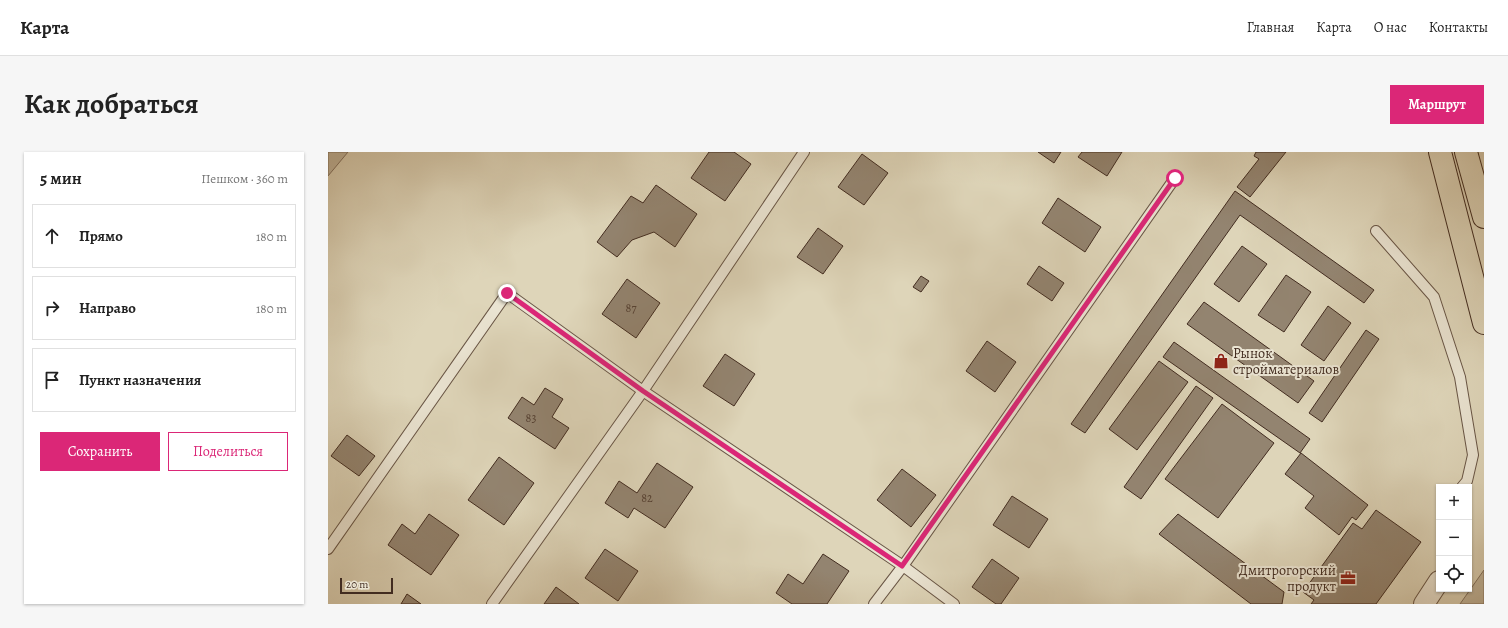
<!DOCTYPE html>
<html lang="ru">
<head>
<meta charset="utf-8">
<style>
  body { margin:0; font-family:Alegreya,serif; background:#f6f6f6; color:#222 }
  .controls { position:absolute; right:12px; bottom:12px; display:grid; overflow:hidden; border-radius:0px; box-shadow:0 1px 3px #0004 }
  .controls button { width:36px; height:36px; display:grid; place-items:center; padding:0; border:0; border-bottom:1px solid #e0e0e0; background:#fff; color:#222; font:20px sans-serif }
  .scale { position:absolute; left:12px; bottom:10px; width:53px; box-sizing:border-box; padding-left:4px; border:2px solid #422c20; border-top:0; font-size:11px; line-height:14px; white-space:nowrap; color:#422c20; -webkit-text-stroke:3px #eae4d2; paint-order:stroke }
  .stop { position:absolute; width:12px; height:12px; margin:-9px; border:3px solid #db2777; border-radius:50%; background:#fff }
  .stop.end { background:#db2777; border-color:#fff; box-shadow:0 1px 4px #0008 }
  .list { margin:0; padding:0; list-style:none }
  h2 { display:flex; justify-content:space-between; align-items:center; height:52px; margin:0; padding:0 16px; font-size:17px }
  h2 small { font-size:13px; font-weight:400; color:#767676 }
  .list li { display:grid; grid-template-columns:26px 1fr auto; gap:12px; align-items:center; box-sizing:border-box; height:64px; margin:0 8px 8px; padding:0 8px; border:1px solid #e0e0e0; border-radius:0px }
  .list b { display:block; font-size:15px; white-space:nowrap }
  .list em { font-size:13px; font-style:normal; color:#767676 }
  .actions { display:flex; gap:8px; padding:12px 16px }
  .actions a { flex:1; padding:9px 0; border:1px solid #db2777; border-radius:0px; text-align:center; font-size:14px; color:#db2777 }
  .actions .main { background:#db2777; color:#fff }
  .icon { flex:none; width:22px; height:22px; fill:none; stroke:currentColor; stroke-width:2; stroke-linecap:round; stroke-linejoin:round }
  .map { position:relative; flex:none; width:1156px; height:452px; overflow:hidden; border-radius:0px }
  header { display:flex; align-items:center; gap:24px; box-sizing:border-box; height:56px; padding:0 20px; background:#fff; border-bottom:1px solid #e0e0e0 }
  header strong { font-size:19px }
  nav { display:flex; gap:22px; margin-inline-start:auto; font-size:14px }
  .intro { display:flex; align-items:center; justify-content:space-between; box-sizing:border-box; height:96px; padding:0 24px }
  h1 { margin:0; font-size:28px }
  .button { padding:10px 18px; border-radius:0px; background:#db2777; color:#fff; font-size:14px; font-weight:700 }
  main { display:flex; gap:24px; padding:0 24px }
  aside { flex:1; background:#fff; border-radius:0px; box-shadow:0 1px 3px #0004 }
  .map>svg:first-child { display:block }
  .green { fill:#c3b89f; stroke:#827260 }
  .building { fill:#938470; stroke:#422c20 }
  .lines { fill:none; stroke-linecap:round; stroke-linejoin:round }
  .lane-casing { stroke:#695646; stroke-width:12 }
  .street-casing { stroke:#695646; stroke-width:22 }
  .primary-casing { stroke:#422c20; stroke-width:24 }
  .lane { stroke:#eae4d2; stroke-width:10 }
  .street { stroke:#eae4d2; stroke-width:20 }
  .primary { stroke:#ded5b9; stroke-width:22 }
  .route { stroke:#db2777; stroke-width:5 }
  .labels { text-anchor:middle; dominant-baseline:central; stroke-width:4; stroke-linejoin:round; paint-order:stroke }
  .number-label { font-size:12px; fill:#564234 }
  .poi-label { font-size:14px; fill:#422c20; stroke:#eae4d2; text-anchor:start }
</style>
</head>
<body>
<header>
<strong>Карта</strong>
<nav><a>Главная</a><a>Карта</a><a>О нас</a><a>Контакты</a></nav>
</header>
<div class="intro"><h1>Как добраться</h1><a class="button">Маршрут</a></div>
<main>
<aside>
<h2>5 мин<small>Пешком · 360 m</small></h2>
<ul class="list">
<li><svg class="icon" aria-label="ahead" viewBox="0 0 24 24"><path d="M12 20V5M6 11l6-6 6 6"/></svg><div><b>Прямо</b></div><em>180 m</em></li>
<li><svg class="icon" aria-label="right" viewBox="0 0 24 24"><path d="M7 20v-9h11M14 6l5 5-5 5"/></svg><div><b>Направо</b></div><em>180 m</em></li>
<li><svg class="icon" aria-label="arrive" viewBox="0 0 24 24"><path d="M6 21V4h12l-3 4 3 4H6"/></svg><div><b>Пункт назначения</b></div></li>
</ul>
<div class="actions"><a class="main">Сохранить</a><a>Поделиться</a></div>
</aside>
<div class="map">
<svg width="1156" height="452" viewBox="0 0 1156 452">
  <rect width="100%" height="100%" fill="#ded5b9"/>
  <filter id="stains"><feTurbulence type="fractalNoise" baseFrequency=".005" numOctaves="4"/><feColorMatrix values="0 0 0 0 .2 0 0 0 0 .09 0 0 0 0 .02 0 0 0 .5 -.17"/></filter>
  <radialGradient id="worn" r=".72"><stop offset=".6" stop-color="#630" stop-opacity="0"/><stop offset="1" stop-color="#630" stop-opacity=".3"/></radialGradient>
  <g class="green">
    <polygon points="0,0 20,0 0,24"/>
    <polygon points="1156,418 1156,452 1132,452"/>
  </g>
  <g class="building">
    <polygon points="381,0 406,0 423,12 397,49 363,26"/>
    <polygon points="710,0 733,0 726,11"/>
    <polygon points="754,0 794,0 779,24 750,5"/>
    <polygon points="928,0 958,0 922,45 909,35 931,7 926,4"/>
    <polygon points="534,2 560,21 536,53 510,35"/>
    <polygon points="328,33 369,62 347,95 326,80 304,88 289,105 269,90 303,44 315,51"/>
    <polygon points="907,39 1046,138 1036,151 912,63 757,281 743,272"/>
    <polygon points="730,46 773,75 757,100 714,71"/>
    <polygon points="490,76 515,94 495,122 469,105"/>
    <polygon points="914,94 939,112 911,150 886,132"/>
    <polygon points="711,114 736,131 724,149 699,132"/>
    <polygon points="958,123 983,140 956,180 930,163"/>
    <polygon points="593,124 601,129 593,140 585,135"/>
    <polygon points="299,127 332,151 308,186 274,162"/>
    <polygon points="876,150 986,229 970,251 859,172"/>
    <polygon points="1000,154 1023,171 996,209 973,193"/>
    <polygon points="1038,178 1051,187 994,270 981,261"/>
    <polygon points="659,189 688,210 667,240 638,219"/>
    <polygon points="846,190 982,287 972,301 835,205"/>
    <polygon points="397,202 427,222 406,254 375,234"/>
    <polygon points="831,209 860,230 809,298 781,277"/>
    <polygon points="868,234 885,246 813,347 796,335"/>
    <polygon points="217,236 235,247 224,265 241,276 227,297 180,266 194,245 206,253"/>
    <polygon points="894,252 946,291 890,366 837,327"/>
    <polygon points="19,283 47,304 31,324 3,304"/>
    <polygon points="973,301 1040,353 1028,368 1024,365 1011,383 977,356 986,344 957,322"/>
    <polygon points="171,305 206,331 176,373 140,348"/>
    <polygon points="329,311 365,335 337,376 306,356 300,366 277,351 291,329 309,341"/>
    <polygon points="574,317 608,343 583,375 549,348"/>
    <polygon points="684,344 720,367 701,396 665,373"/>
    <polygon points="1048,358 1093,390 1048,452 983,452 986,448 975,440 1025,371 1034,377"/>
    <polygon points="101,362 131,383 103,423 60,393 74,372 87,382"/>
    <polygon points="850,362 956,440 954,452 923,452 831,382"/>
    <polygon points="277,397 310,419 290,449 257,426"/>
    <polygon points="495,402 521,419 499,452 464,452 448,441 460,422 475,432"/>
    <polygon points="664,407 691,426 673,452 668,452 644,435"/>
    <polygon points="228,435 251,452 216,452"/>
    <polygon points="79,442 93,452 73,452"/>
  </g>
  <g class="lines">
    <g class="lane-casing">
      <g id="lane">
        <polyline points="1048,79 1106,145 1132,225 1145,303 1139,329 1134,335"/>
        <polyline points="0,397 179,141 315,239 575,414 626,452"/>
        <polyline points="164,452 315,239 476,0"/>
        <polyline points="546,452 575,414 847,26"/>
      </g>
    </g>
    <g class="street-casing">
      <polyline id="street" points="1096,452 1111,429"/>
    </g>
    <g class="primary-casing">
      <g id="primary">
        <polyline points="1112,0 1156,171"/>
        <polyline points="1138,0 1156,65"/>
      </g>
    </g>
    <use href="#lane" class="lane"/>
    <use href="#street" class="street"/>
    <use href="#primary" class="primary"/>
  </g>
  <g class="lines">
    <polyline class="route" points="179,141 315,239 574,414 847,26"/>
  </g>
  <defs>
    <g id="shop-bare" transform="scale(1.2)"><path d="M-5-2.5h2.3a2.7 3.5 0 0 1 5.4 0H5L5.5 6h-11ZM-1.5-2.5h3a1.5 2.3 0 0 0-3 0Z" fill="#8f2418" stroke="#eae4d2" stroke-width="2.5" paint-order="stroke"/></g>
    <g id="office-bare" transform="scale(1.2)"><path d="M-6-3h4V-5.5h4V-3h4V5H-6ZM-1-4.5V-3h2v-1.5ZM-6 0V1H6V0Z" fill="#8f2418" stroke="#eae4d2" stroke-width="2.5" paint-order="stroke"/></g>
  </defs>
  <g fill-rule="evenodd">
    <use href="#shop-bare" x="893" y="209"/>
    <use href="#office-bare" x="1020" y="426"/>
  </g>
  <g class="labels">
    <g class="number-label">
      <text x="303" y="156">87</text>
      <text x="203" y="266">83</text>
      <text x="319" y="346">82</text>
    </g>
    <g class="poi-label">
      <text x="905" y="201">Рынок<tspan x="905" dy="16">стройматериалов</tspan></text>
      <text x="1008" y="418" text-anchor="end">Дмитрогорский<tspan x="1008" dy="16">продукт</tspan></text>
    </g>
  </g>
  <rect width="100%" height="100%" filter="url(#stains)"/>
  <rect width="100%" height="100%" fill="url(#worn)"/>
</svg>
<div class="controls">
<button>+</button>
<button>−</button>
<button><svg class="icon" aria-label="locate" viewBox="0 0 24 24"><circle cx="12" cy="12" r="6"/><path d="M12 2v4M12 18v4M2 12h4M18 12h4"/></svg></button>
</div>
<div class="scale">20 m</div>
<div class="stop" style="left:847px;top:26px"></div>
<div class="stop end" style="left:179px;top:141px"></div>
</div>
</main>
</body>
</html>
